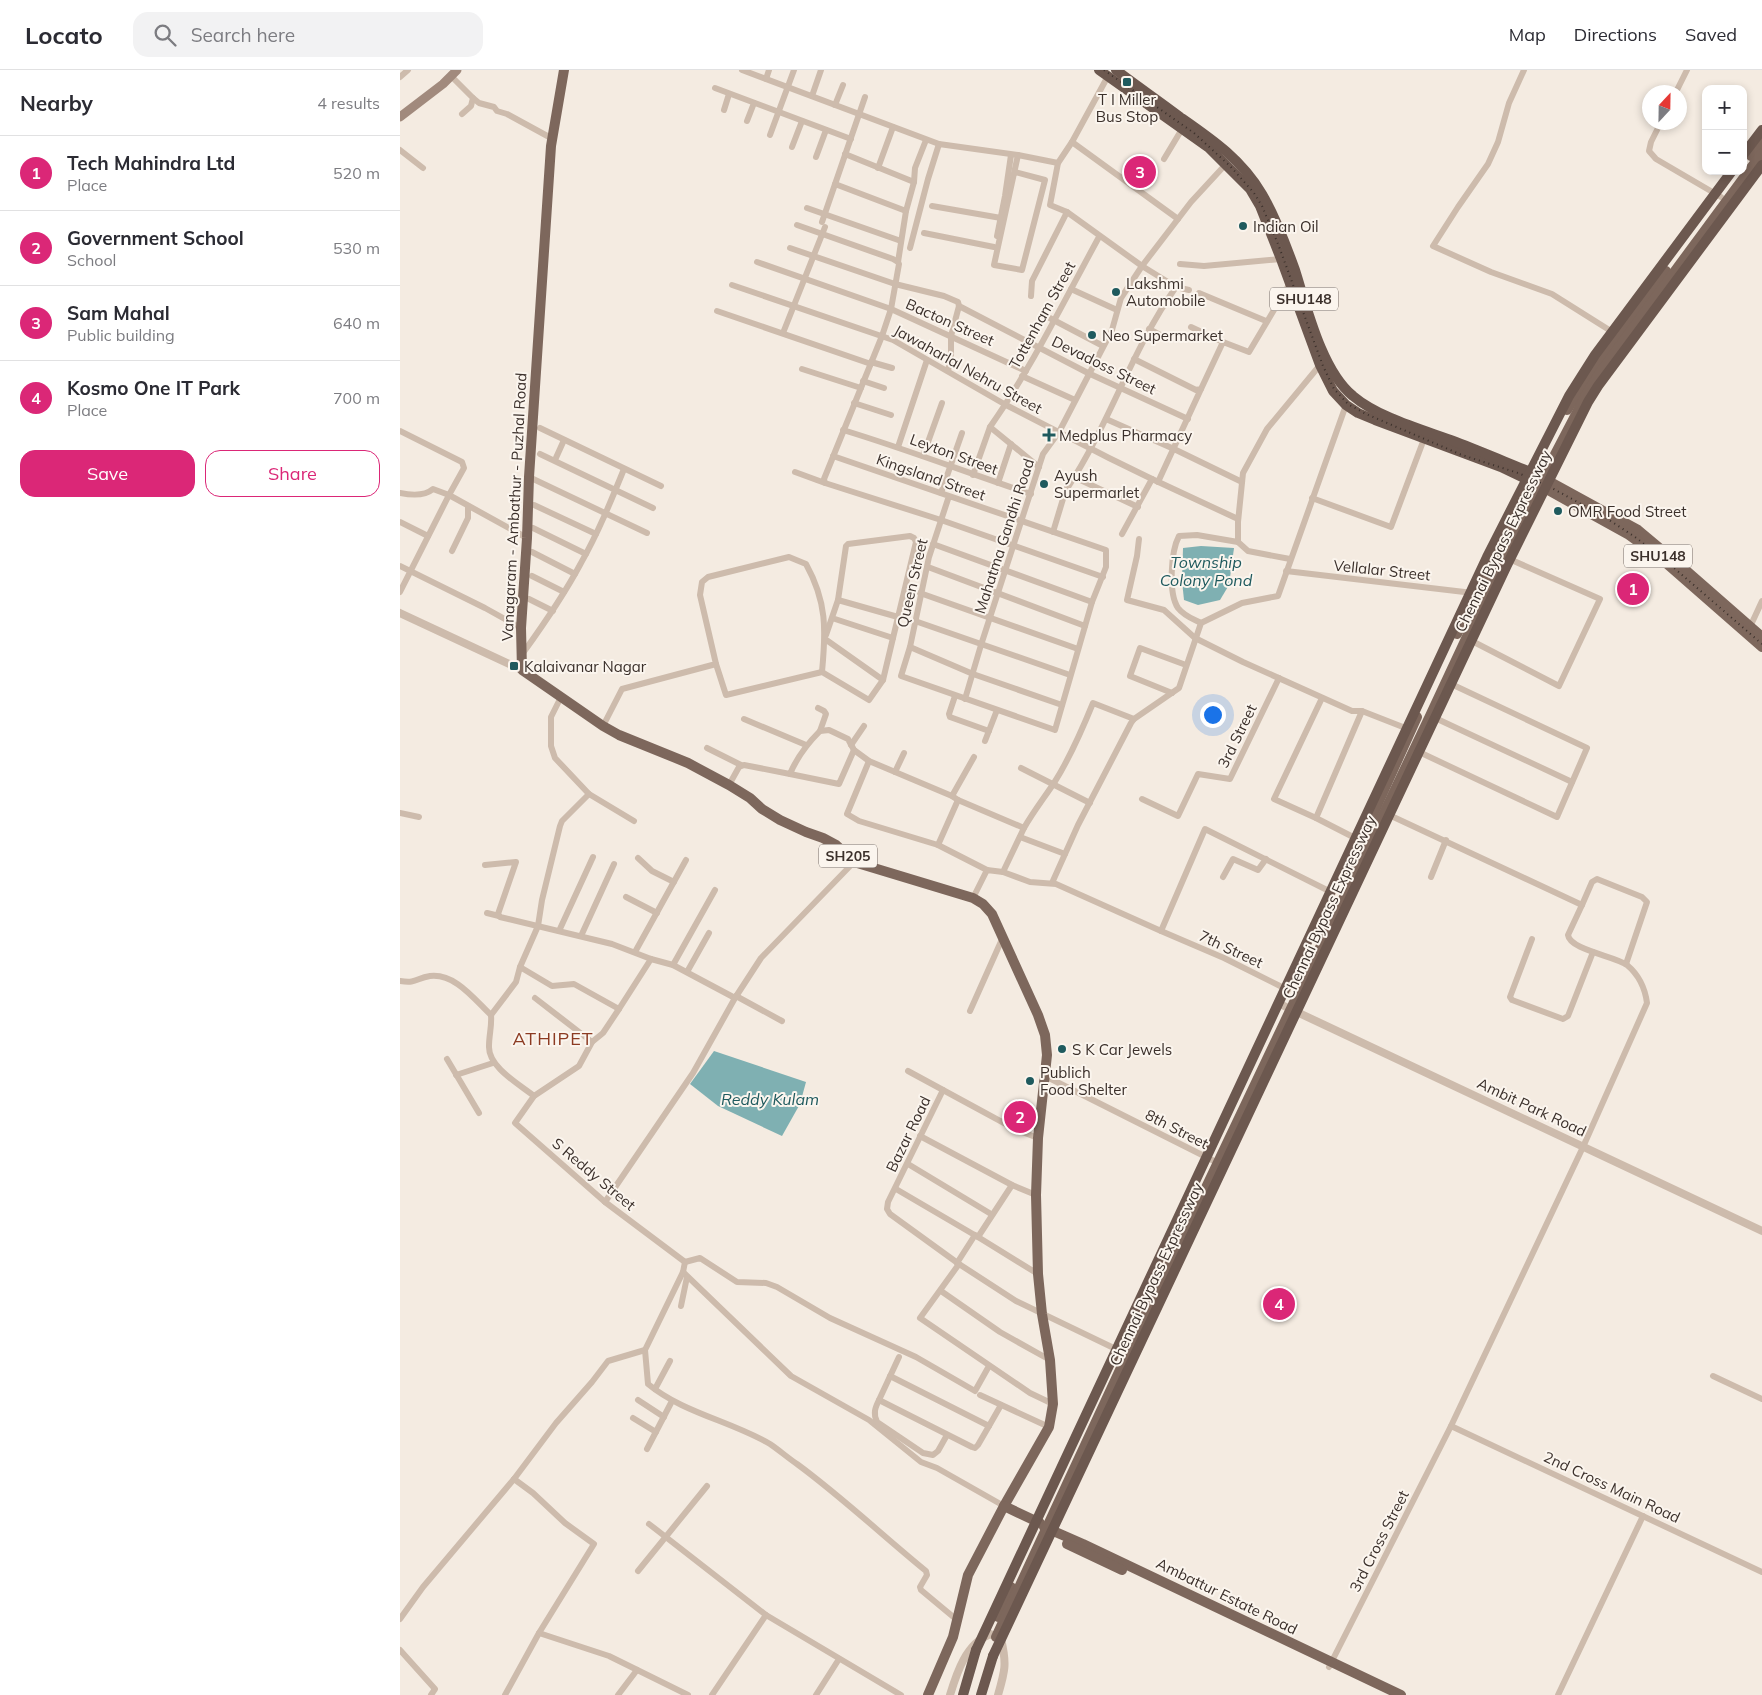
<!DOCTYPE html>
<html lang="en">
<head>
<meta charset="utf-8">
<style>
  body { margin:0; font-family:Mulish,sans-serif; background:#f2f2f3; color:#2b2b33 }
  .controls { position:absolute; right:15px; top:15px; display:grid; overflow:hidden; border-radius:10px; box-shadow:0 2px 8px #0003 }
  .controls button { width:45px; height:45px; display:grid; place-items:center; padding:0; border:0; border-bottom:1px solid #e1e1e2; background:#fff; color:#2b2b33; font:25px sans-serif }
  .compass { position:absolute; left:1242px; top:15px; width:45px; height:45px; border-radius:50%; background:#fff; box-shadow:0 2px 8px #0003; rotate:22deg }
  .you { position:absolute; left:812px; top:644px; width:18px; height:18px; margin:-12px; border:4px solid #fff; border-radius:50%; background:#1a73e8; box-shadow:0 0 0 8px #1a73e833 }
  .badge { display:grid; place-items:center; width:32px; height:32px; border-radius:50%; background:#db2777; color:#fff; font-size:16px; font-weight:700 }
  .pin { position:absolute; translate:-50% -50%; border:2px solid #fff; box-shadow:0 1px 5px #0006 }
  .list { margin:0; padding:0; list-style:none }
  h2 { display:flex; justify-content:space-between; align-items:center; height:65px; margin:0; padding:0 20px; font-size:21px }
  h2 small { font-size:16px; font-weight:400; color:#7c7c81 }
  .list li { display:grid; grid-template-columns:32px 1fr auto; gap:15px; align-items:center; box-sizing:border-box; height:75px; padding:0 20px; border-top:1px solid #e1e1e2 }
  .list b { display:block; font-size:19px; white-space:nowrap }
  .list p { margin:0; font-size:16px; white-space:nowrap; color:#7c7c81 }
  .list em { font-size:16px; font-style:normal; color:#7c7c81 }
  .actions { display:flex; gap:10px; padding:15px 20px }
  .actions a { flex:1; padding:11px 0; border:1px solid #db2777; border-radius:15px; text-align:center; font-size:18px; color:#db2777 }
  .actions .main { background:#db2777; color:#fff }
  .icon { flex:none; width:28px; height:28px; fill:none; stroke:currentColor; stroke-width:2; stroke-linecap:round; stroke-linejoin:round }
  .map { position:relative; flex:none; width:1362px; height:1625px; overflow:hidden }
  header { display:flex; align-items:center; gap:30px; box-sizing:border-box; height:70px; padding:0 25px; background:#fff; border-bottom:1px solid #e1e1e2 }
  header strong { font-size:24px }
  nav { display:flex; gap:28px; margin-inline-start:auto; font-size:18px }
  .search { width:350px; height:45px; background:#f2f2f3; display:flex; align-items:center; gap:12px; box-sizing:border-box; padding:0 18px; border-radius:15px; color:#7c7c81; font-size:19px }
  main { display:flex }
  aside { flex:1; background:#fff }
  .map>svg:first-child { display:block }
  .water { fill:#7fb0b2 }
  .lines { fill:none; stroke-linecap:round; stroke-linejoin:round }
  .minor { stroke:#cdbbac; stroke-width:6 }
  .tertiary { stroke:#cdbbac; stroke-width:8 }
  .secondary { stroke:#a18a7d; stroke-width:9 }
  .primary { stroke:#7d675c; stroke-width:10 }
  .trunk { stroke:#6c584f; stroke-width:10 }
  .rail { stroke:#3b302b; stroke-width:2; stroke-dasharray:1 4; stroke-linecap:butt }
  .trunk-bridge { stroke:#6c584f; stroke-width:10 }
  .poi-dot { fill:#1f5a5e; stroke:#fbf5ee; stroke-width:2 }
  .labels { text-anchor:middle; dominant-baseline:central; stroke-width:4; stroke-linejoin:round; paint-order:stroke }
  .shield { fill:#fbf5ee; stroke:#756b66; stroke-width:1 }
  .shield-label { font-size:14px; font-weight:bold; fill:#3b302b }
  .poi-label { font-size:15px; fill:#3b302b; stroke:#fbf5ee; text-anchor:start }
  .street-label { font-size:15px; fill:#3b302b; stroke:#fbf5ee }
  .water-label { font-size:16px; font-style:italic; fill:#1f5a5e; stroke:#fbf5ee }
  .quarter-label { font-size:18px; letter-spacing:1px; fill:#8c3b22; stroke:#fbf5ee }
</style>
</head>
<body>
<header>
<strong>Locato</strong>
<div class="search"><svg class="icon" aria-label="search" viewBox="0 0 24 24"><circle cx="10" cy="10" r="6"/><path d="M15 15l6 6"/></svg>Search here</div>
<nav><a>Map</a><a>Directions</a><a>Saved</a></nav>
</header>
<main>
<aside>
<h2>Nearby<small>4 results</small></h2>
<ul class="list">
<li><span class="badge">1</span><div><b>Tech Mahindra Ltd</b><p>Place</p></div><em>520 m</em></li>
<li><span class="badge">2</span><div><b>Government School</b><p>School</p></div><em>530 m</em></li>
<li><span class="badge">3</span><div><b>Sam Mahal</b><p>Public building</p></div><em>640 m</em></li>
<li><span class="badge">4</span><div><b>Kosmo One IT Park</b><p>Place</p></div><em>700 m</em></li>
</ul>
<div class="actions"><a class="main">Save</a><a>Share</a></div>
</aside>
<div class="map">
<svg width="1362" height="1625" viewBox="0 0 1362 1625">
  <rect width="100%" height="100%" fill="#f4ebe1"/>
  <g class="water">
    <polygon points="801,476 834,478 829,515 820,530 798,535 784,530 782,511 783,478"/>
    <polygon points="314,981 406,1012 400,1034 382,1066 318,1036 290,1014"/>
  </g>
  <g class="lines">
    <g class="minor">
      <polyline points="342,0 539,74"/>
      <polyline points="1124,0 1109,33 1098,72 1088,94 1058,137 1033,176 1091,202 1152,224 1214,263"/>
      <polyline points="51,6 73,28 71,36 62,44"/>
      <polyline points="708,6 672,72 658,93 650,135 667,142 742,196 776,217 789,220"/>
      <polyline points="0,7 8,0"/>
      <polyline points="366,9 369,0"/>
      <polyline points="315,18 451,69"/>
      <polyline points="1276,22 1287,0"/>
      <polyline points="412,26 421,0"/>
      <polyline points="73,28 79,33 94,37 97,41 107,44 151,68"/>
      <polyline points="435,35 443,15"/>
      <polyline points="324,40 329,24"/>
      <polyline points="347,51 354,33"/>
      <polyline points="1261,52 1251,72 1249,81 1256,89 1321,127"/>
      <polyline points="370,65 394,0"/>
      <polyline points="672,72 778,149"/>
      <polyline points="392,77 402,51"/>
      <polyline points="0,80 23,98"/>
      <polyline points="445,84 514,112 515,98 526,70"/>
      <polyline points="416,87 426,60"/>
      <polyline points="764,89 782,59"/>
      <polyline points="478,98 493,57"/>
      <polyline points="615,102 645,110 622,200 594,195 618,85"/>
      <polyline points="435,114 506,141"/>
      <polyline points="532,136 601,148"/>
      <polyline points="407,138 501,171"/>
      <polyline points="422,152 465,27"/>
      <polyline points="397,155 493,189 498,192 499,194 491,239 482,266 424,409 425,413 541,450 703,507"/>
      <polyline points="524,163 594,177"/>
      <polyline points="597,166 605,126 611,85"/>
      <polyline points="390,178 495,214 544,226 558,232 559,236 551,266 551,285 548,301"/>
      <polyline points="510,178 528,109 539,74 618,85 658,93"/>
      <polyline points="357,192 491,239 626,301"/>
      <polyline points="498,192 506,141 514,112"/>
      <polyline points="780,194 804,196 881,189"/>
      <polyline points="332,215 493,270 606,335 709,388 752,409 838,449"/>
      <polyline points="671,219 717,240"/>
      <polyline points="799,223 866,251"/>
      <polyline points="631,226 632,211 667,142"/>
      <polyline points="559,236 688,303 788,349"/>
      <polyline points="317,241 471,294"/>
      <polyline points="644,245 703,276"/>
      <polyline points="791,257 823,272"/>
      <polyline points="749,259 764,267"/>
      <polyline points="383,263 425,157"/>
      <polyline points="734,289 796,320 801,319 823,272 849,282 890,213"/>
      <polyline points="471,292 492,298"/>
      <polyline points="402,299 461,318"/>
      <polyline points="622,306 675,330"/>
      <polyline points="463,311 484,318"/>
      <polyline points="454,333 491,345"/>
      <polyline points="706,349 774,379 842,412"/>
      <polyline points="140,358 261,416"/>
      <path d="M 443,360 C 506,379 568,403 631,424"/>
      <polyline points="0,361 62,392 64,398 49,425 127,468"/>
      <polyline points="498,377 527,290"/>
      <polyline points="140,384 253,438"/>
      <polyline points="433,386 706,480 706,497 692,532 655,660 501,606 510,577 529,487 549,426"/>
      <polyline points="523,386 542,333"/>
      <polyline points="155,390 164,370"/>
      <path d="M 639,397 L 590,357 C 632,297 664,231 699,167"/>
      <polyline points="395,402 425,413"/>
      <polyline points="573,405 590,357"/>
      <polyline points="129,407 247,463"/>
      <polyline points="674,407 738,437"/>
      <polyline points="758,412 801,319"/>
      <polyline points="598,413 611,374"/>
      <path d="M 668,417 C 710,353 732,279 776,217"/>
      <path d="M 0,423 C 10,425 25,426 33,419 L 49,425 L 0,522"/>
      <polyline points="541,423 562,363"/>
      <polyline points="912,428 991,457 1024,369"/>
      <polyline points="134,435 196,464"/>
      <polyline points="0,452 28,466"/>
      <polyline points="133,458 186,484"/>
      <polyline points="653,462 666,419"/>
      <polyline points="722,464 752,409"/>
      <polyline points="739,469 737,486 727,530 764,540 795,568 843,592 952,641 962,641 1008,659"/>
      <polyline points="533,474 692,532"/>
      <polyline points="52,481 68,448 68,436"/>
      <polyline points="132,482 175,504"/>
      <polyline points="890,489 848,481 838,472 838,452 843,403 867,359 920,295"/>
      <polyline points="0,496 85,538 121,558"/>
      <polyline points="528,497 685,556"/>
      <polyline points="886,501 1073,523"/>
      <polyline points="132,506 164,522"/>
      <polyline points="520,523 678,579"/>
      <polyline points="129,529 153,541"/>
      <polyline points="438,530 498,547"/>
      <polyline points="515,551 670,605"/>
      <path d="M 801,553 C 793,549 784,546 778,538 C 768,523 771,481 779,466 L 797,465 L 838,472"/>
      <polyline points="1350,557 1362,531"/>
      <polyline points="426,565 438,530 446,476 448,474 510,466 514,468 516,472 493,568 432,548"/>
      <polyline points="1070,570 1159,616 1200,529 1107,488"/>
      <polyline points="510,577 573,604 662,635"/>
      <path d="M 123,583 C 144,554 164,525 181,493 C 198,463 211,431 224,399"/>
      <polyline points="316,594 326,625 422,602 469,630 483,610 425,569"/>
      <polyline points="483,610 493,568"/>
      <polyline points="772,623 730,606 740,578 786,595"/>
      <polyline points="555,626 549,644 550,647 589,661"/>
      <polyline points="161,627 151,647 151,676 155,688 189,724 234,751"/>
      <polyline points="922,628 874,729 916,748 957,769"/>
      <polyline points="565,629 581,575 643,384 659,362 712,260 721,228 742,196 791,132 826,94"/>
      <polyline points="418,638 424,641 426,644 420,661"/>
      <polyline points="1033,647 1172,712"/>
      <polyline points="344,649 406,675"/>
      <path d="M 203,656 L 222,619 L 316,594 L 300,525 L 302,512 L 308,507 L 389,487 L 406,494 C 427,532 426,560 422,602"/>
      <polyline points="585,671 597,640"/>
      <polyline points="451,675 464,656"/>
      <polyline points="307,678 341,695"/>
      <polyline points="1017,681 1157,747 1187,678 1049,613"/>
      <polyline points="469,691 447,744 459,751 538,775"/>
      <polyline points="621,698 690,733"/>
      <polyline points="495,702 504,683"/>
      <polyline points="390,704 439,714 454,680"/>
      <path d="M 329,715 L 339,697 L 344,695 L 390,704 C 397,687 407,674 420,661 L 429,660 L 448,669 L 454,680 L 469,691 L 552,726 L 558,730 L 624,758 L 603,802 L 587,800 L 573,828"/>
      <polyline points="552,726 574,687"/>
      <polyline points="742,729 778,746 798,704 830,709 879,608"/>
      <polyline points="558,730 538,775 587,800"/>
      <polyline points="0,743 19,747"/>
      <polyline points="916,748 962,641"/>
      <path d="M 624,758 C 633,742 644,728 654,713 C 670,688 682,660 693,633 L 734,649"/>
      <polyline points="620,767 665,784"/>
      <polyline points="238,788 252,801 274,812"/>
      <polyline points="85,795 116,792 98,844 100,847 212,874 251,889 273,895 335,928"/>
      <polyline points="603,802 630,812 656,814 761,861 824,888 888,920"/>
      <polyline points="823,807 833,789 858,800 866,789"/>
      <polyline points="1031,807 1046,770"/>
      <polyline points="652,813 678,755 731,653 734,649 779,618 801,553 842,533 878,526 946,335"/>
      <polyline points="226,827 257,843"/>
      <polyline points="1182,835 1192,812 1197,809 1242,827 1247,832 1226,894"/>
      <polyline points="87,843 99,846"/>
      <polyline points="159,861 193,787"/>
      <polyline points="761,861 805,759 933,823"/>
      <polyline points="181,866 214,794"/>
      <polyline points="1132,869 1110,927 1112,930 1163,949 1168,946 1193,882"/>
      <polyline points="235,882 286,790"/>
      <polyline points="273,895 315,820"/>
      <polyline points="120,897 138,856 142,830 160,756 162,751 189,724"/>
      <polyline points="287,902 309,863"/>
      <path d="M 0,911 C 17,914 16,908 30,906 C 55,903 74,929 91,945"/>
      <polyline points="336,926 382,951"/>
      <polyline points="135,928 192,972"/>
      <polyline points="219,939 203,963 192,972 179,996 134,1026 115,1053 205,1132 285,1192"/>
      <polyline points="570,941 603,867"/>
      <polyline points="47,989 79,1043"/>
      <polyline points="508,1001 617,1060 638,1068"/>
      <polyline points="56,1005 93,993"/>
      <polyline points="645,1006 818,1093"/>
      <polyline points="543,1020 488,1132 487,1139 490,1144 559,1194 616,1231 720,1281"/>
      <path d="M 134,1026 C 119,1014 88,997 89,976 C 89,965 92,956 91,945 L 116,912 L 120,897 L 152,916 L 174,914 L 219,939 L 251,889"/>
      <polyline points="520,1066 612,1115 636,1125"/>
      <polyline points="508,1094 591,1144"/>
      <polyline points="496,1119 578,1167 638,1204"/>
      <polyline points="205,1132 293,1003 335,928 361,888 454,792"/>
      <polyline points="578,1167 612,1115"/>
      <path d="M 285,1192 L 283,1202 L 245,1280 L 248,1314 C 283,1343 331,1351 370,1374 C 379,1380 388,1388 397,1394 C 442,1427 483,1466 526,1501 L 527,1505 L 520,1517 L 521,1520 L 557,1550"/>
      <polyline points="285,1192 300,1188 337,1212 366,1213 377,1217 430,1248 516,1287 575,1321 589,1296"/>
      <polyline points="557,1193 575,1165"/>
      <polyline points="559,1194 520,1248 630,1323 653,1334"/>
      <polyline points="283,1202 391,1306 469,1350 521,1392 537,1398 604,1436"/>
      <polyline points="541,1221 600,1262 650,1290"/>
      <polyline points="281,1236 287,1207"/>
      <polyline points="499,1287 479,1330 572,1377 575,1378 578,1375 589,1356"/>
      <polyline points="490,1306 589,1356 601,1335"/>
      <polyline points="1313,1306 1362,1329"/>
      <polyline points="255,1319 270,1291"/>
      <polyline points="580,1325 649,1357"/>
      <polyline points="238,1330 264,1347"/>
      <path d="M 479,1330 C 475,1338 473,1343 477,1352 L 523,1383 L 533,1385 L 538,1381 L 547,1365"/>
      <polyline points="233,1348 256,1362"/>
      <polyline points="1051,1356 1362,1502"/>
      <polyline points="247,1379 272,1331"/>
      <polyline points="249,1454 366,1545 501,1625"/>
      <polyline points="238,1501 307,1416"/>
      <polyline points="0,1549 23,1517 114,1409 156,1353 192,1312 208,1291 245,1280"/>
      <polyline points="139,1563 209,1586 288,1625"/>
      <polyline points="0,1580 35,1619 31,1625"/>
      <path d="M 929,1597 L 1051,1356 L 1183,1077 L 1247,933 C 1245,918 1239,905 1227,895 C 1215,886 1170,880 1168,865 L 1182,835 L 987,744"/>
      <polyline points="105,1625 139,1563 194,1474 165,1453 133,1423 114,1409"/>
      <polyline points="218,1625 237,1600"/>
      <polyline points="312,1625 366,1545"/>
      <polyline points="416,1625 439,1589"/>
      <polyline points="1158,1625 1243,1446"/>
    </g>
    <g class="tertiary">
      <polyline points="0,543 122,600"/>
      <polyline points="882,935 1362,1161"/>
      <path d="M 550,1625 C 557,1602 566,1574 590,1564 L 601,1569 C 607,1594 605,1601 598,1625"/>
    </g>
    <polyline class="secondary" points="0,47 43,14 57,0"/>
    <g class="primary">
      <polyline points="164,0 151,76 129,407 127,468 121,558 122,600 203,656 219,665 288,693 329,715 350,728 362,739 380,750 406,762 423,768 436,775 454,792 573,828 583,834 592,844 638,945 645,965 647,985 638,1068 636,1125 638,1204 642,1244 650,1290 653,1334 649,1357 604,1436 568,1505 553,1567 528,1625"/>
      <polyline points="1351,86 1362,72"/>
      <polyline points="1167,340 1193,298 1266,201"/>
      <polyline points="1141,407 1238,460 1281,496 1362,567"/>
      <polyline points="1139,415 1229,465 1258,486 1362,577"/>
      <polyline points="1057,564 1117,437"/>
      <polyline points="942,808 961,771 1017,647"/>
      <polyline points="604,1436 640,1453"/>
      <polyline points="644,1457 683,1474 1001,1625"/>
      <polyline points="667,1474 722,1500"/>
      <polyline points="598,1547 611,1517"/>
      <polyline points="596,1567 744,1248 1030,646 1104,487 1139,415 1187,323 1199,304 1362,83"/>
    </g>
    <g class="trunk">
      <polyline points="699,0 809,78 850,119 860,136 881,189 920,295 933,321 946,335 958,343 975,350 1101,397 1130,411"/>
      <path d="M 716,0 C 737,16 759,31 780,47 C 813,70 841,89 862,124 C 876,148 886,175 895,200 C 907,238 922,301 953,326 C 979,348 1024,360 1056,372 C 1082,382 1108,393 1133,403"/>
      <polyline points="1343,85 1362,60"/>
      <polyline points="563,1625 576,1580"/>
      <polyline points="581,1625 593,1586"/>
    </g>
    <polyline class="rail" points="704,0 794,63 830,96 854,123 862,136 878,174 923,296 934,319 948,334 966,344 1062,385 1118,403 1150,417 1203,446 1235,467 1266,491 1362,574"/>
    <g class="trunk-bridge">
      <polyline points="576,1580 1087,487 1169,326 1195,285 1332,101"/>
      <polyline points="593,1586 1107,495 1188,332 1198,316 1362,95"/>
    </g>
  </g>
  <g class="poi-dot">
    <rect x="722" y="7" width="10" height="10" rx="2.5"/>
    <circle cx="843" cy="156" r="5"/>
    <circle cx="716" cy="222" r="5"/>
    <circle cx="692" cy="265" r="5"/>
    <path d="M646.5 357.5h5v5h5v5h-5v5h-5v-5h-5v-5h5z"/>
    <circle cx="644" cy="414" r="5"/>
    <circle cx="1158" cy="441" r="5"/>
    <rect x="109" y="591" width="10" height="10" rx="2.5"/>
    <circle cx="662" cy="979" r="5"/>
    <circle cx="630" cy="1011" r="5"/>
  </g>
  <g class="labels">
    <g class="shield">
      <rect x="870" y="217.5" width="68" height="23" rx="4"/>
      <rect x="1224" y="474.5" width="68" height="23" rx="4"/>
      <rect x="419" y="774.5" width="58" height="23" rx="4"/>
    </g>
    <g class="shield-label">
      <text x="904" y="229">SHU148</text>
      <text x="1258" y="486">SHU148</text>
      <text x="448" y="786">SH205</text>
    </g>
    <g class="poi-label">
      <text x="727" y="29" text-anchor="middle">T I Miller<tspan x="727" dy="17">Bus Stop</tspan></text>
      <text x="853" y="156">Indian Oil</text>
      <text x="726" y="213">Lakshmi<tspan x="726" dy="17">Automobile</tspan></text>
      <text x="702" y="265">Neo Supermarket</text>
      <text x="659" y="365">Medplus Pharmacy</text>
      <text x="654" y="405">Ayush<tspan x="654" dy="17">Supermarlet</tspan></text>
      <text x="1168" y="441">OMR Food Street</text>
      <text x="124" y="596">Kalaivanar Nagar</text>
      <text x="672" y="979">S K Car Jewels</text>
      <text x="640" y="1002">Publich<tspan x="640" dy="17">Food Shelter</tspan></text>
    </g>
    <g class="street-label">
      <text transform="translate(642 245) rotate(-61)">Tottenham Street</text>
      <text transform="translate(550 252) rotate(24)">Bacton Street</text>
      <text transform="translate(704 295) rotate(26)">Devadoss Street</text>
      <text transform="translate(568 299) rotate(29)">Jawaharlal Nehru Street</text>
      <text transform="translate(554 384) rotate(20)">Leyton Street</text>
      <text transform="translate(531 407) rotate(19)">Kingsland Street</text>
      <text transform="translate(114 437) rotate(-87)">Vanagaram - Ambathur - Puzhal Road</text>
      <text transform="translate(604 466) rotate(-72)">Mahatma Gandhi Road</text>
      <text transform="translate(1103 471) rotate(-64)">Chennai Bypass Expressway</text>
      <text transform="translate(982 500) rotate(6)">Vellalar Street</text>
      <text transform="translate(512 513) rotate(-77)">Queen Street</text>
      <text transform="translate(837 666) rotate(-64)">3rd Street</text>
      <text transform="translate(929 837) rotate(-65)">Chennai Bypass Expressway</text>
      <text transform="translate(831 879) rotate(25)">7th Street</text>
      <text transform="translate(1132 1037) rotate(25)">Ambit Park Road</text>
      <text transform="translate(777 1059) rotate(27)">8th Street</text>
      <text transform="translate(508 1064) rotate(-64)">Bazar Road</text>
      <text transform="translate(194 1104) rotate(40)">S Reddy Street</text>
      <text transform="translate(756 1204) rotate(-65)">Chennai Bypass Expressway</text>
      <text transform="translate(1212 1417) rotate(25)">2nd Cross Main Road</text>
      <text transform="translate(979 1471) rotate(-63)">3rd Cross Street</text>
      <text transform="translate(827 1526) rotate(26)">Ambattur Estate Road</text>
    </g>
    <g class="water-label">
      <text x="806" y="492">Township<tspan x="806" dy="18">Colony Pond</tspan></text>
      <text x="370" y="1029">Reddy Kulam</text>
    </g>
    <g class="quarter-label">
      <text x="153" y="968">ATHIPET</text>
    </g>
  </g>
</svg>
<div class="controls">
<button>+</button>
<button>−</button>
</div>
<svg class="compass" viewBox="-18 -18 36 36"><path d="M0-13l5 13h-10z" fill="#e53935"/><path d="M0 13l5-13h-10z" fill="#7c7c81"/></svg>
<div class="you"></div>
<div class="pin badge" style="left:1233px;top:519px">1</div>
<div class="pin badge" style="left:620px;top:1047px">2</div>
<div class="pin badge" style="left:740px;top:102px">3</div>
<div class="pin badge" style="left:879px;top:1234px">4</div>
</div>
</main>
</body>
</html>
